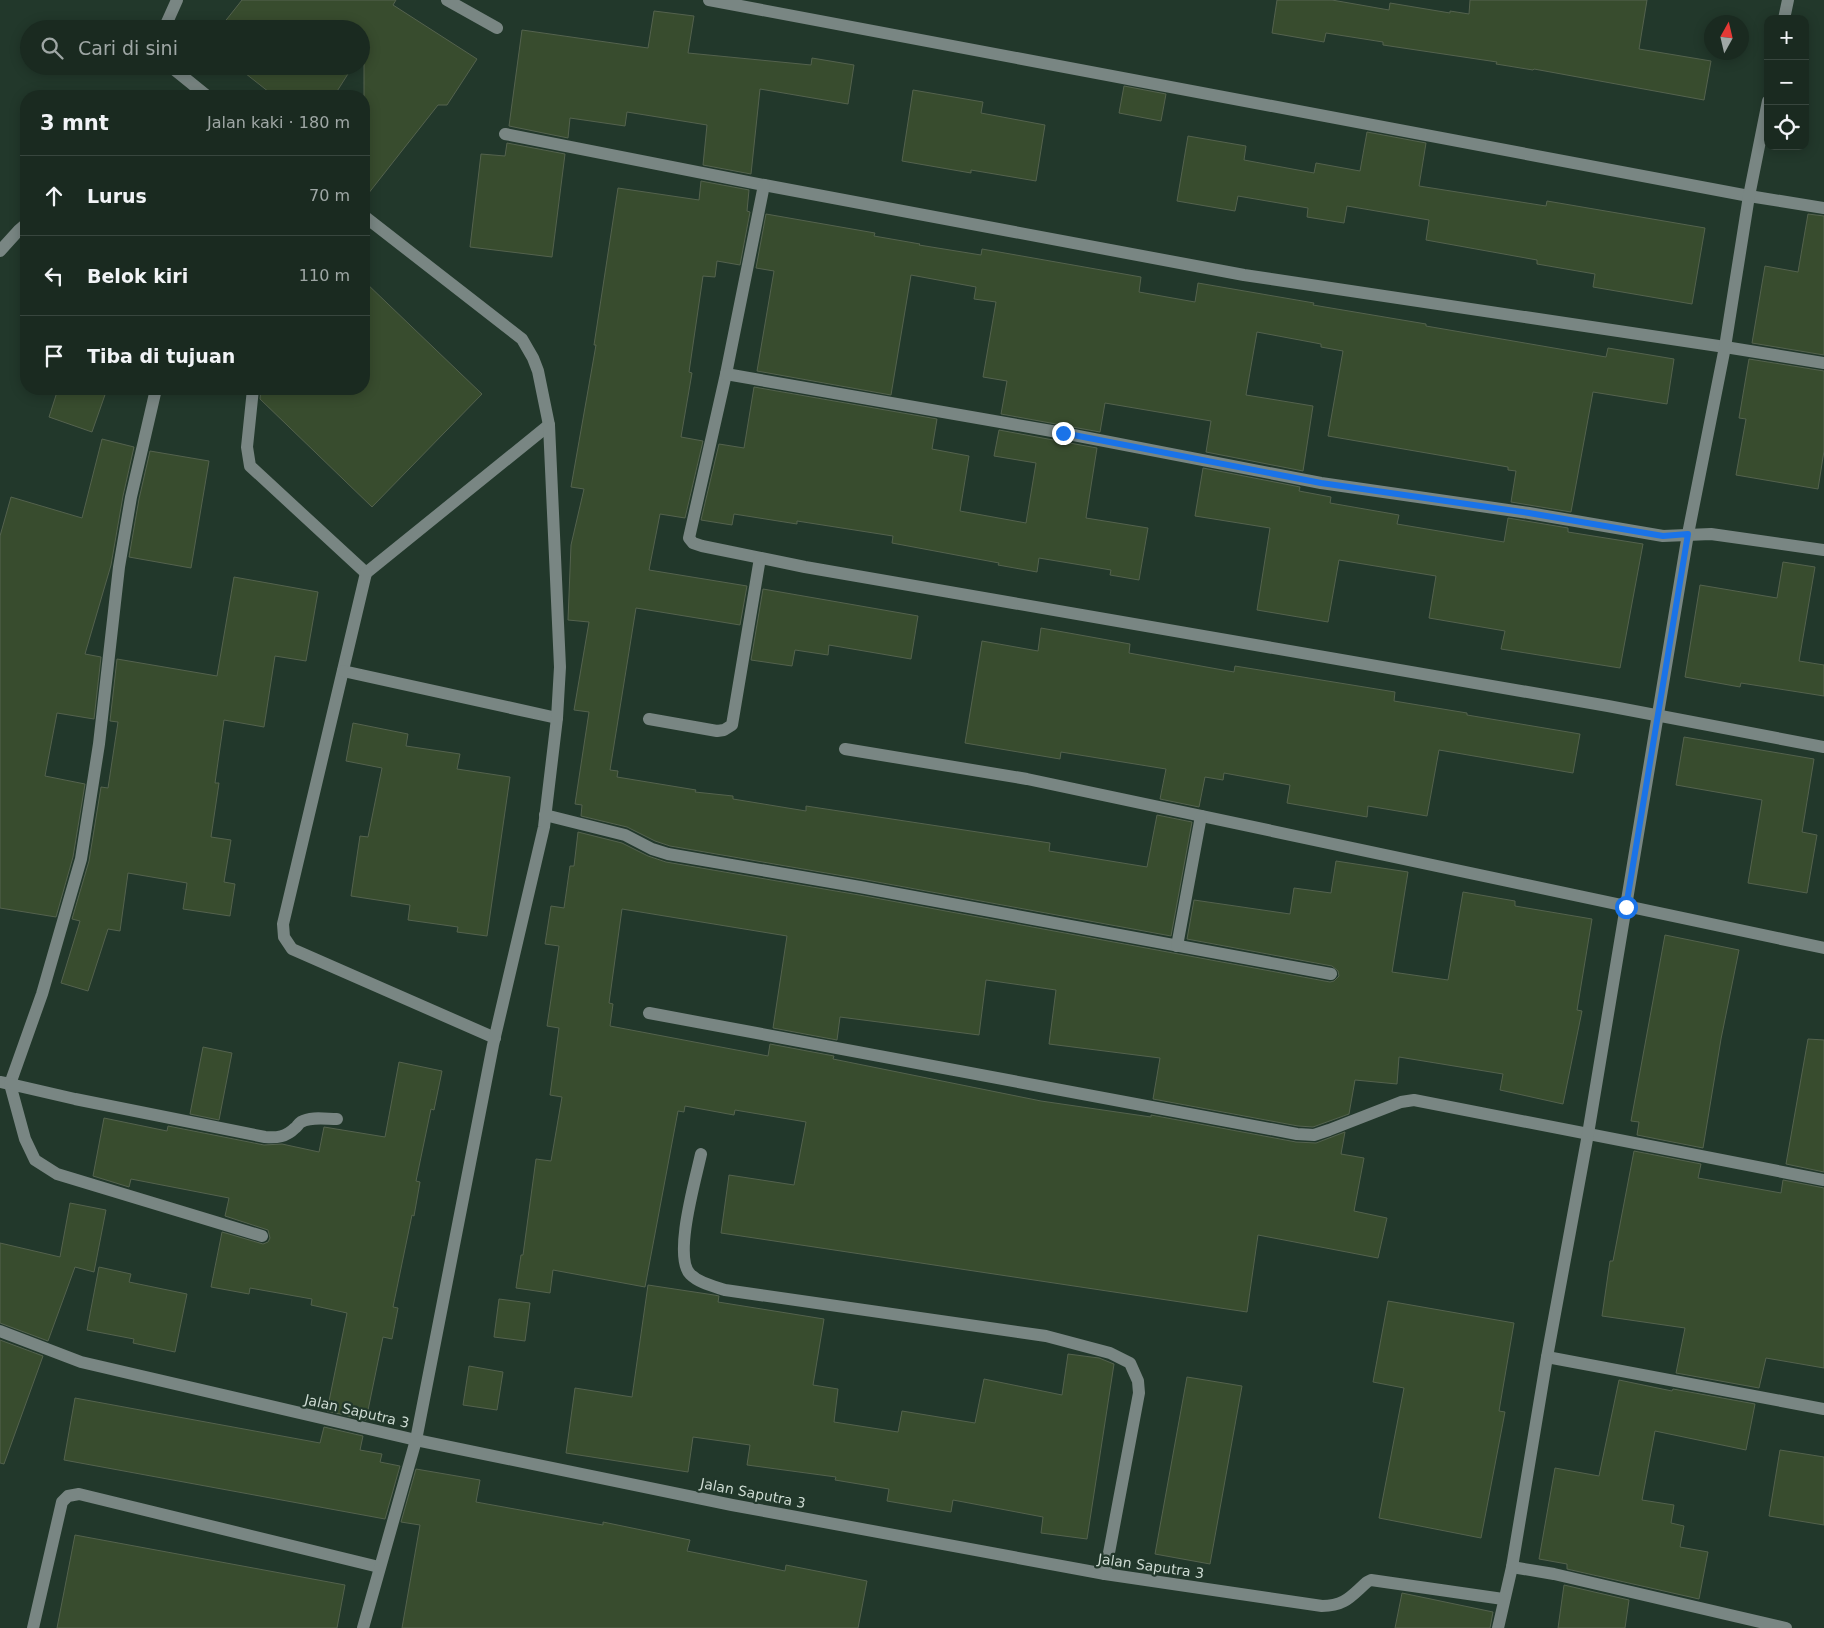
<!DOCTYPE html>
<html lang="id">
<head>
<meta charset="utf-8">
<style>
  body { margin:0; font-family:"DejaVu Sans",sans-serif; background:#27362d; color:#f1f3f6 }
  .controls { position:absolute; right:15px; top:15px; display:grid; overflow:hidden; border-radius:10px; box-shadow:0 2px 12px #0003 }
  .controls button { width:45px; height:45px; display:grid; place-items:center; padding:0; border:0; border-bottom:1px solid #38463e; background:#1a2a20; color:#f1f3f6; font:25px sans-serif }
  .compass { position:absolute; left:1704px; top:15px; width:45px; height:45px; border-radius:50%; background:#1a2a20; box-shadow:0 2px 12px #0003; rotate:8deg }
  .stop { position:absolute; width:15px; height:15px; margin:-11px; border:4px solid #1a73e8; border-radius:50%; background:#fff }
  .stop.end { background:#1a73e8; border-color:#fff; box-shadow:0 1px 5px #0008 }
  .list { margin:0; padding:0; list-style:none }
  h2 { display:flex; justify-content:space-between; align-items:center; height:65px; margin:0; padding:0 20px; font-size:21px }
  h2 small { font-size:16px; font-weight:400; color:#9fa7a5 }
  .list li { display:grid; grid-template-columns:32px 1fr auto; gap:15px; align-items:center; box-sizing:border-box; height:80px; padding:0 20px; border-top:1px solid #38463e }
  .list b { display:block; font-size:19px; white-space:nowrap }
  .list em { font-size:16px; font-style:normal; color:#9fa7a5 }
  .icon { flex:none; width:28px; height:28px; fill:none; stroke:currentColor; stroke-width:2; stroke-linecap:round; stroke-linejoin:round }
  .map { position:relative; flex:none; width:1824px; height:1628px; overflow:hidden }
  .search { position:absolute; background:#1a2a20; box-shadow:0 2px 12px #0003; left:20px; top:20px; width:350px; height:55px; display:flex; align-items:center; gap:12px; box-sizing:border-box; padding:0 18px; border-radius:28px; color:#9fa7a5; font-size:19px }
  .panel { position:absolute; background:#1a2a20; box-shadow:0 2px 12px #0003; left:20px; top:90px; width:350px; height:305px; border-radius:20px }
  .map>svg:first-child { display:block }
  .building { fill:#384c2e; stroke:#54624e }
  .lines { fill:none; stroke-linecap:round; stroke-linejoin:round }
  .minor { stroke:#798683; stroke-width:12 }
  .route { stroke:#1a73e8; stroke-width:6 }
  .labels { text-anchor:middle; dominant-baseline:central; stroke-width:4.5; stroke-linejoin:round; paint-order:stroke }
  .street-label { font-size:14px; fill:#cddad2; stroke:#22382b }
</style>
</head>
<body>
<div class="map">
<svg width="1824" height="1628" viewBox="0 0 1824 1628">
  <rect width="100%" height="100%" fill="#22382b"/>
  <g class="building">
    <polygon points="242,0 396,0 393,5 477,59 447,105 438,105 364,199 364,50 361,54 361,29 219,29"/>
    <polygon points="1277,0 1332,0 1389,10 1390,3 1450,13 1450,11 1469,14 1470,0 1647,0 1639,49 1711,61 1704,100 1534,69 1533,70 1496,64 1497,62 1383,45 1383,42 1326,33 1324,42 1272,33"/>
    <polygon points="654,11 694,16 688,53 811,65 812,58 854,65 848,104 760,89 751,174 703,165 707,125 627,112 625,126 570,118 568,138 509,126 522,30 648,48"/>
    <polygon points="236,66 353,66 334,96 274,96"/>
    <polygon points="1124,86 1166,94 1161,121 1119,113"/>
    <polygon points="913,90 983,102 981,113 1045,125 1036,181 971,170 971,173 902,161"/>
    <polygon points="1367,132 1426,143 1419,186 1546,206 1547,201 1705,228 1692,304 1593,287 1595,274 1537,264 1537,260 1426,240 1429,220 1347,206 1344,223 1307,217 1308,208 1238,196 1235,211 1177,201 1188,136 1246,146 1244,160 1314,173 1316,163 1360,171"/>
    <polygon points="507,143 565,154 552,257 470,247 481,154 505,156"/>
    <polygon points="701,181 749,190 747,211 750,212 740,265 717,261 715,277 703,276 689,372 692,373 681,437 703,441 685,518 660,514 649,570 747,586 740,625 636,608 610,770 618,771 617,777 696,790 695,792 733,796 733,799 806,811 806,806 1050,843 1049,851 1147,867 1157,815 1192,822 1171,936 861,879 670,846 655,841 627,827 581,816 582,805 575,804 589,712 574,710 589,622 568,620 571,545 584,489 571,487 596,345 594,345 618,188 699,200"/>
    <polygon points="766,214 875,233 874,236 920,244 919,245 981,255 982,249 1141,277 1139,292 1195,302 1198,283 1314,303 1313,305 1426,324 1426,326 1606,357 1608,348 1674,359 1667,404 1593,392 1571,512 1511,502 1516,471 1508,470 1508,467 1328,436 1343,351 1321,347 1321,344 1257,332 1246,395 1313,406 1303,471 1206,452 1211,421 1105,403 1100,432 1001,414 1007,381 983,377 996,302 974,299 976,287 911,275 891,395 757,371 774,271 756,268"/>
    <polygon points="1808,214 1824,216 1824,355 1752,343 1765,266 1798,272"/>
    <polygon points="364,281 482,394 372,507 260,399 261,389 364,389"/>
    <polygon points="1749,359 1824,371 1824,451 1818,489 1736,475 1746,419 1739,418"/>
    <polygon points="754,387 937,419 932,449 969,456 960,511 1026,523 1036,463 994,456 999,430 1097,448 1086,518 1148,528 1139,580 1110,575 1111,570 1039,558 1037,572 998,565 999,563 892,543 893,536 797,521 797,524 734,514 732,525 701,520 719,444 744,448"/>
    <polygon points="58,389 107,389 92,432 49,417"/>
    <polygon points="102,439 134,447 123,496 111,565 85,654 101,657 94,719 57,713 45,776 85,784 73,857 56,917 0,908 0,536 11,497 82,518"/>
    <polygon points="150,451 209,461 191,568 129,557 139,499"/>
    <polygon points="1203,468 1300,487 1299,491 1331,497 1330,503 1399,515 1397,524 1504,542 1508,518 1568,528 1568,532 1643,544 1620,668 1501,649 1505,631 1429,618 1436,576 1339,560 1328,622 1257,610 1270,528 1195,516"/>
    <polygon points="1783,562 1815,567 1799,661 1824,665 1824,696 1741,683 1740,687 1685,677 1700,585 1777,598"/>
    <polygon points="234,577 318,592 306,661 275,656 264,727 224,720 215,783 219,783 211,837 231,840 224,882 235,884 230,916 183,909 187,883 128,873 120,931 108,929 88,991 61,983 80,921 72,919 89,861 101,787 108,788 118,722 110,721 117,659 217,676"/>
    <polygon points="763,589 918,616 911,659 829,645 828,655 795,650 792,666 751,660"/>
    <polygon points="1041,628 1130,644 1129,653 1234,672 1235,666 1395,692 1394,701 1467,713 1467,715 1580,734 1573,773 1439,750 1427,816 1368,806 1367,817 1287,803 1290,785 1224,773 1223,780 1205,777 1199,807 1160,799 1166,769 1061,752 1060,759 965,743 982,641 1038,651"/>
    <polygon points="353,723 408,734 406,746 460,754 457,769 510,777 487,936 457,932 458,927 408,920 410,905 351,896 360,836 368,837 382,768 346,761"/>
    <polygon points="1684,737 1814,759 1802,832 1817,835 1807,893 1748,883 1762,800 1676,785"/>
    <polygon points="578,832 622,843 648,856 666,862 859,895 1330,982 1334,981 1339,976 1338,971 1332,966 1187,939 1194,900 1290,914 1294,888 1331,893 1336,861 1408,872 1392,972 1448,980 1463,892 1515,901 1515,906 1592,919 1577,1010 1582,1011 1563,1104 1500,1090 1503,1074 1399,1057 1397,1084 1355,1080 1349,1114 1313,1127 1298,1126 1153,1099 1160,1058 1049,1044 1056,990 986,980 979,1035 840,1017 837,1040 773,1028 787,936 622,909 609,1003 613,1004 610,1026 768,1056 770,1044 834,1056 833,1059 1041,1101 1151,1117 1151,1115 1296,1142 1316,1143 1345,1132 1341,1154 1364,1158 1354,1211 1387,1218 1378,1258 1258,1235 1247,1312 721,1233 729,1175 794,1185 806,1122 735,1110 734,1115 685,1106 684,1112 678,1111 645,1287 553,1270 550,1293 516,1288 521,1255 523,1255 536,1159 551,1161 562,1097 550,1095 559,1028 547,1026 559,946 545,944 551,906 564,908 570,866 574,866"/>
    <polygon points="1665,935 1739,950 1721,1039 1703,1148 1637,1135 1639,1122 1631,1121"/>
    <polygon points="1808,1039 1824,1040 1824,1172 1786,1164"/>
    <polygon points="203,1047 232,1053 219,1120 190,1114"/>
    <polygon points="399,1062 442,1071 434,1110 431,1109 416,1181 420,1182 414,1216 412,1215 393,1307 398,1308 392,1339 383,1337 366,1420 327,1411 347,1313 311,1305 312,1299 250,1288 249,1294 211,1287 222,1232 263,1244 268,1242 270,1238 268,1230 225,1216 229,1198 131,1179 129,1187 93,1176 104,1118 167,1131 168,1126 264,1145 282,1144 319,1152 324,1127 385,1137"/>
    <polygon points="1634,1151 1701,1164 1698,1178 1781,1193 1783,1180 1824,1188 1824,1368 1766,1358 1759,1388 1676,1373 1685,1328 1602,1316 1610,1261 1613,1261"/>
    <polygon points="70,1203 106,1210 94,1272 75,1267 48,1341 0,1323 0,1243 60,1257"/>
    <polygon points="99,1267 131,1274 129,1282 187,1294 175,1352 133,1343 134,1339 87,1330"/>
    <polygon points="648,1285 714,1295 719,1296 718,1302 824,1319 813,1385 838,1389 834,1422 898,1432 902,1411 975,1423 984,1379 1062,1395 1068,1354 1099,1358 1114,1364 1087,1539 1041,1533 1043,1517 953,1500 951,1512 887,1501 889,1489 835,1480 836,1477 747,1465 750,1445 693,1437 688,1472 566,1453 575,1388 632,1397"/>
    <polygon points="499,1299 530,1303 525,1341 494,1337"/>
    <polygon points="1388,1301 1514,1323 1499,1411 1505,1412 1481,1538 1379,1518 1404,1388 1373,1382"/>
    <polygon points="0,1340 43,1356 4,1464 0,1463"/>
    <polygon points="469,1366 503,1372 497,1410 463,1405"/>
    <polygon points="1187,1377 1242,1386 1210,1564 1155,1554"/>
    <polygon points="1619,1380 1672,1391 1673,1389 1755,1404 1746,1450 1655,1431 1642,1500 1674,1505 1671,1523 1684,1526 1680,1547 1708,1552 1699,1599 1567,1569 1567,1564 1539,1559 1555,1468 1599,1476"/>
    <polygon points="75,1398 320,1443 324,1427 363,1436 360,1450 382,1454 380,1462 400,1466 385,1519 64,1460"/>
    <polygon points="1780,1450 1824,1457 1824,1525 1769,1516"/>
    <polygon points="416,1469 480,1480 476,1502 603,1525 603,1522 690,1540 687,1551 785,1571 786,1565 867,1581 858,1628 402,1628 420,1525 401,1522"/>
    <polygon points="75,1535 345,1585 337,1628 57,1628"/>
    <polygon points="1564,1585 1629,1600 1625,1628 1558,1628"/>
    <polygon points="1402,1593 1493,1612 1490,1628 1395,1628"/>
  </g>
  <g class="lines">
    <g class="minor">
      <polyline points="447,0 497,28"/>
      <polyline points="709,0 1749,196 1824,208"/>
      <polyline points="1784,19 1788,0"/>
      <polyline points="164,29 177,0"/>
      <polyline points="170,66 207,96"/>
      <polyline points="505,134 764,185 1244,275 1725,347 1824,363"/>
      <polyline points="764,185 726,374 689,538 693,543 702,546 805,567 1608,706 1824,747"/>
      <polyline points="0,251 19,230 26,224"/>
      <polyline points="726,374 1063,433 1321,483 1529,513 1663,536 1711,534 1824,550"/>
      <polyline points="253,389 247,447 250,466 366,573 549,425"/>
      <polyline points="366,573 283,924 284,937 292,949 495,1038"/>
      <polyline points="343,671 557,718"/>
      <polyline points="649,719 717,731 724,730 732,725 760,558"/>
      <polyline points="845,749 1027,779 1824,948"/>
      <polyline points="545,815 625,835 652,849 668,854 860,887 1331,974"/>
      <polyline points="1177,946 1201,816"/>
      <polyline points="649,1013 1297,1134 1314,1135 1329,1130 1401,1102 1414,1100 1824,1180"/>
      <polyline points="0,1082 10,1084 42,994 81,859 99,744 119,567 131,497 156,389"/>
      <path d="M 701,1154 C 696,1178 673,1256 690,1274 C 699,1283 713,1286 725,1290 L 1046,1336 L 1110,1353 L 1130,1363 L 1138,1381 L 1139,1393 L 1105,1574"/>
      <path d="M 262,1236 L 57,1174 L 35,1160 L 25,1139 L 10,1084 L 75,1099 L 265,1137 C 277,1138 286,1137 295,1128 C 297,1127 298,1124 301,1122 C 311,1116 326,1119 337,1119"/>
      <path d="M 0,1331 L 81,1362 L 416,1440 L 732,1505 L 1105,1574 L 1322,1606 C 1345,1606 1351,1596 1367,1582 L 1371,1580 L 1503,1599"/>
      <polyline points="1547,1357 1824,1409"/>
      <polyline points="1512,1567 1554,1574 1786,1628"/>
      <polyline points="33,1628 62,1502 68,1496 79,1494 379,1567"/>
      <polyline points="363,1628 416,1440 493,1045 544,827 557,718 560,667 549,425 538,371 533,358 522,339 364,216"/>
      <polyline points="1498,1628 1512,1567 1547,1357 1588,1134 1688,534 1725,347 1749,196 1768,101"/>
    </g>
  </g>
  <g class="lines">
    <polyline class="route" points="1063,433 1321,483 1529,513 1663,536 1688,534 1626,907"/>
  </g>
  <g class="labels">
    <g class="street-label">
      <text transform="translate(357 1411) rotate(13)">Jalan Saputra 3</text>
      <text transform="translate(753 1493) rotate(11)">Jalan Saputra 3</text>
      <text transform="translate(1151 1566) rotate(8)">Jalan Saputra 3</text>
    </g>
  </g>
</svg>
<div class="controls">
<button>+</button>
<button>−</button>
<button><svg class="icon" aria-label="locate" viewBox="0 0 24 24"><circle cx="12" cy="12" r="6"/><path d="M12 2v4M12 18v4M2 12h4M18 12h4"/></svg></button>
</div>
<svg class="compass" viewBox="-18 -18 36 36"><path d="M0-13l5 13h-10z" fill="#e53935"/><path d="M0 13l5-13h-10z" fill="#9fa7a5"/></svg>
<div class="stop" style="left:1626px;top:907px"></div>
<div class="stop end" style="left:1063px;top:433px"></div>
<div class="search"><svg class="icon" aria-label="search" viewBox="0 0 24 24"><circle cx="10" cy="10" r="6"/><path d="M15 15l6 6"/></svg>Cari di sini</div>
<section class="panel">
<h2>3 mnt<small>Jalan kaki · 180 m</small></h2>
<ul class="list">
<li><svg class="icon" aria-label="ahead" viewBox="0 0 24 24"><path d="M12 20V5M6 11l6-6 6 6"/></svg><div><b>Lurus</b></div><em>70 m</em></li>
<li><svg class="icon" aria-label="left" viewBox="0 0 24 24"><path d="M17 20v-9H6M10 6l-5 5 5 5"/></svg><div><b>Belok kiri</b></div><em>110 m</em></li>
<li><svg class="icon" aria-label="arrive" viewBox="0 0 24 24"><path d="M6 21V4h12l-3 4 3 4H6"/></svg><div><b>Tiba di tujuan</b></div></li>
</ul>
</section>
</div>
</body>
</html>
